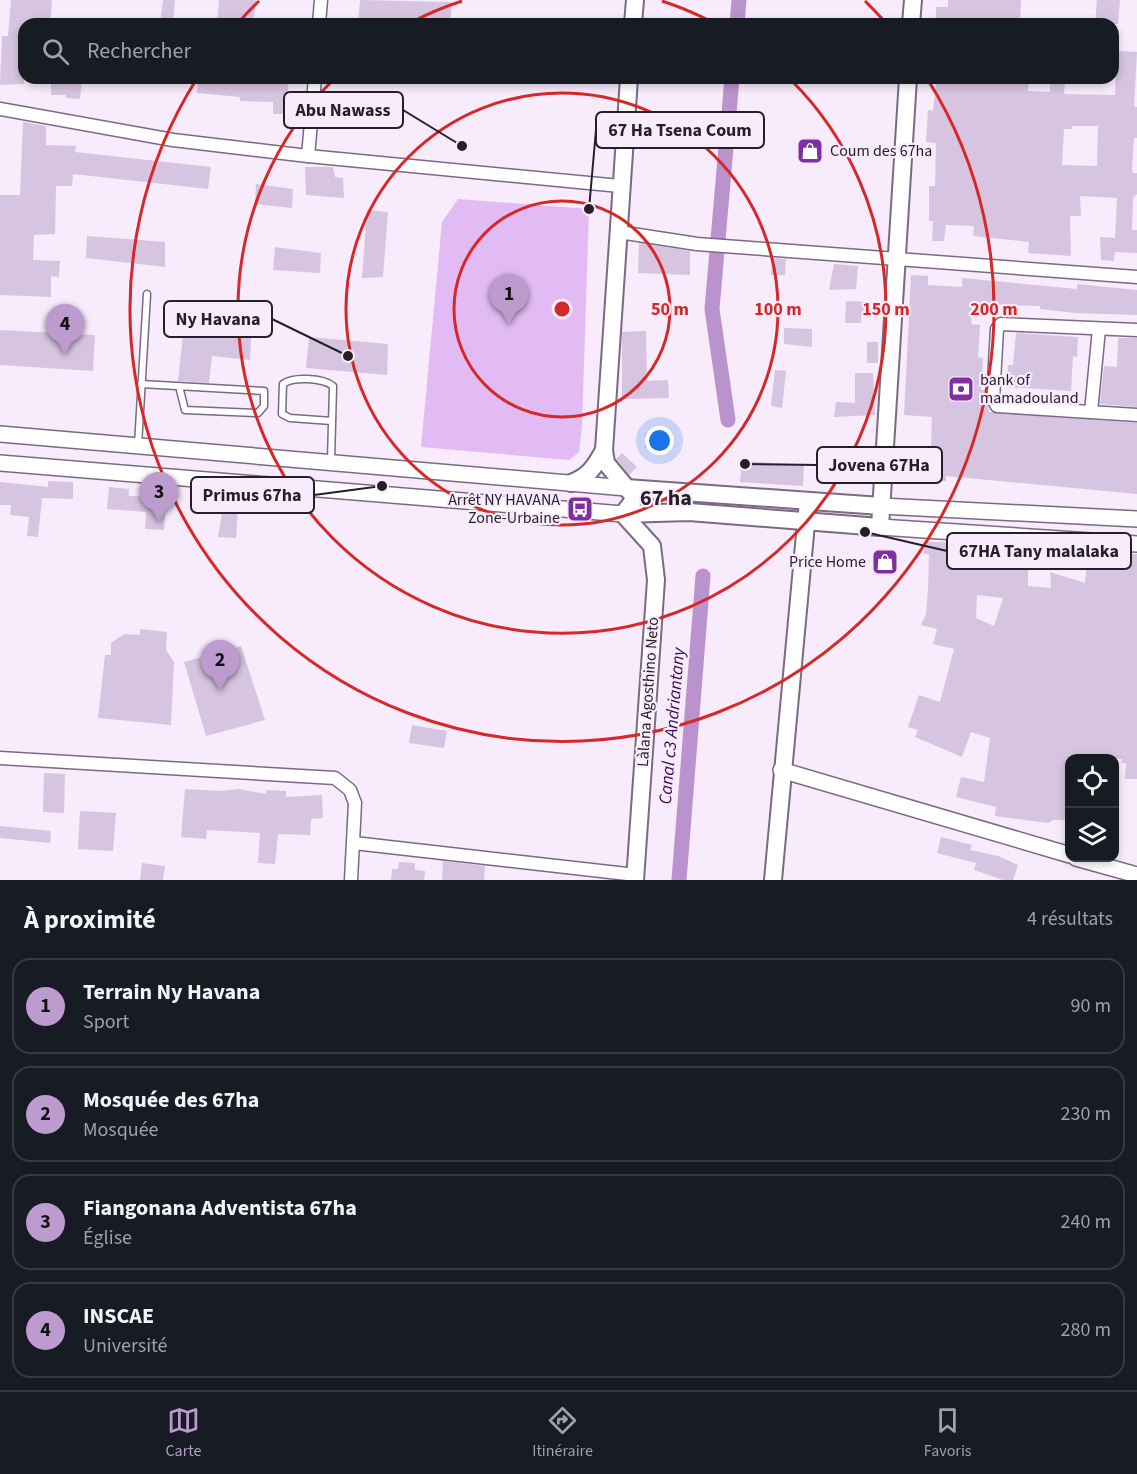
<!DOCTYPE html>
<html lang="fr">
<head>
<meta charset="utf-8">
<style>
  body { margin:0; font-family:"Source Sans 3",sans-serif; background:#242831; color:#f1f3f6 }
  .controls { position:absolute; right:18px; bottom:18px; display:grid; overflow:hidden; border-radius:12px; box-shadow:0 3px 9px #0003 }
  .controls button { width:54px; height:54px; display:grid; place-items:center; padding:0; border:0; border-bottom:2px solid #363941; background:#171b24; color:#f1f3f6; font:30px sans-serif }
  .you { position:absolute; left:660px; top:441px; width:21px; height:21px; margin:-15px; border:4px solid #fff; border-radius:50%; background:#1a73e8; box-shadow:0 0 0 9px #1a73e833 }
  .badge { display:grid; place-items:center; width:39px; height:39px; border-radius:50%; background:#be9bcf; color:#111; font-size:20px; font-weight:700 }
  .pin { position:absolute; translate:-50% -50px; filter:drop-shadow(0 2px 3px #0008) }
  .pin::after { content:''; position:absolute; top:32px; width:21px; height:18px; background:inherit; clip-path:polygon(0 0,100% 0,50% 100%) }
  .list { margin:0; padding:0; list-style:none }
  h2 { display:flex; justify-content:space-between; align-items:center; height:78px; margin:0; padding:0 24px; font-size:26px }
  h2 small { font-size:20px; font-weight:400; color:#9ea1a6 }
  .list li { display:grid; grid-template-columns:39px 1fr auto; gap:18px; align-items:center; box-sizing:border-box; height:96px; margin:0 12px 12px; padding:0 12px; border:2px solid #363941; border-radius:18px }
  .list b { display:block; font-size:22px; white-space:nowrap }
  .list p { margin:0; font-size:20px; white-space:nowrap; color:#9ea1a6 }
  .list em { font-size:20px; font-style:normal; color:#9ea1a6 }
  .icon { flex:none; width:33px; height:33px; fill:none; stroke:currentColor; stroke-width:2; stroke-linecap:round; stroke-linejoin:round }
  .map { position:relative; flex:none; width:1137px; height:880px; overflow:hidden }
  .search { position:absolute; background:#171b24; box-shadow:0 3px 9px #0003; left:18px; right:18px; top:18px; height:66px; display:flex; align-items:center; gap:15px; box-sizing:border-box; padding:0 21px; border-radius:18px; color:#9ea1a6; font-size:22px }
  .sheet { height:510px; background:#171b24 }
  nav { display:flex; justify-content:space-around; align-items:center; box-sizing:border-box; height:84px; border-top:2px solid #363941; background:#171b24; font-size:16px; color:#9ea1a6 }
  nav a { display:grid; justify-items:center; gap:3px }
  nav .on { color:#be9bcf }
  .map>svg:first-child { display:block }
  .green { fill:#e2bbf5 }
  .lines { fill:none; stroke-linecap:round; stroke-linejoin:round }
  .canal { stroke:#ba92ce; stroke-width:15 }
  .building { fill:#d7c4e0; fill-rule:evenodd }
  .service-casing { stroke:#7b6a83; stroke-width:9 }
  .minor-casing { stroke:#7b6a83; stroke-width:15 }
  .tertiary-casing { stroke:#7b6a83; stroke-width:18 }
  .secondary-casing { stroke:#7b6a83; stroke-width:20 }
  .service { stroke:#fff; stroke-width:6 }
  .minor { stroke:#fff; stroke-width:12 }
  .tertiary { stroke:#fff; stroke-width:15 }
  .secondary { stroke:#fff; stroke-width:16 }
  .ring { fill:none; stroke:#d62828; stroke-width:3 }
  .labels { text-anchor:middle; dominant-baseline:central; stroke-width:4.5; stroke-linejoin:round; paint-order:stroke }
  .poi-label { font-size:16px; fill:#261f29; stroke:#f7ebfc; text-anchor:start }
  .street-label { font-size:16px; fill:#261f29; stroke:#f7ebfc }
  .water-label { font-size:18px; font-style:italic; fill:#3f0952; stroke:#f7ebfc }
  .district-label { font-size:22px; font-weight:bold; fill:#261f29; stroke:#f7ebfc }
  .centre { fill:#d62828; stroke:#f7ebfc; stroke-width:3 }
  .ring-label { font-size:18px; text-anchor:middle; font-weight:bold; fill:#d62828; stroke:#f7ebfc; stroke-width:4.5; stroke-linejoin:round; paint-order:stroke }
  .leader { fill:none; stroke:#261f29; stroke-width:2 }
  .callout-dot { fill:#261f29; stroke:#f7ebfc; stroke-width:2 }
  .callout { fill:#f7ebfc; stroke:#261f29; stroke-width:2 }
  .callout-label { font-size:18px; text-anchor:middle; font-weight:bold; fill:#261f29 }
</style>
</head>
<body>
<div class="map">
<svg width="1137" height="880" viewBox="0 0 1137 880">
  <rect width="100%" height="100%" fill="#f7ebfc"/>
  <polygon class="green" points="458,199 589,209 582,426 579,452 569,460 421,447 442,222"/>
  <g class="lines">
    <g class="canal">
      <polyline points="737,24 739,0"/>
      <polyline points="728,420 712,309 732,78"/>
      <polyline points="679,880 703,576"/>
    </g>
  </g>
  <g class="building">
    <polygon points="11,0 52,0 50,24 24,23 24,84 0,85 2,36 8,36"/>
    <polygon points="163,0 175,0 173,23 160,22"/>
    <polygon points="219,0 256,0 253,24 217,23"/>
    <polygon points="360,0 452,2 450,24 358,24"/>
    <polygon points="948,0 1021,0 1020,24 936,18 936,7 948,7"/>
    <polygon points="1097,0 1120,0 1118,24 1095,24"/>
    <path d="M 1117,51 L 1137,52 L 1134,107 L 1137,107 L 1137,138 L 1134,138 L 1132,168 L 1133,173 L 1137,173 L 1137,194 L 1133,198 L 1132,230 L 1137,230 L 1137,253 L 1115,252 L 1114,261 L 1101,260 L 1100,237 L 1115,238 L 1117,198 L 1080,196 L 1081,216 L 1070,216 L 1071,256 L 1028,253 L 1029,242 L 973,236 L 974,226 L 946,225 L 944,241 L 932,241 L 933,221 L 929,221 L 929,186 L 935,186 L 936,143 L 926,142 L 928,110 L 933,111 L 937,78 L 1029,78 L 1028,91 L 1050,92 L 1050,82 L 1065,83 L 1064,94 L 1115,95 ZM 1072,126 L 1098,126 L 1097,166 L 1062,165 L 1064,129 L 1072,129 Z"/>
    <polygon points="51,78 82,78 80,99 66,98 66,95 51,95"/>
    <polygon points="198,78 288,78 288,114 273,114 273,102 240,101 240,97 197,93"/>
    <polygon points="23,122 46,126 46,145 76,146 75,152 211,167 208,189 73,174 72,186 56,186 55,234 34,235 33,260 60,261 59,277 51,276 51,297 0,295 0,195 20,195"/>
    <polygon points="305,167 333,167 335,177 343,178 344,198 306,195"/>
    <polygon points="256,184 293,189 292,208 255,204"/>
    <polygon points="367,210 388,212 383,277 362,278"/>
    <polygon points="87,236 165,242 165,267 86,258"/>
    <polygon points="639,243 690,251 690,275 638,273"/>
    <polygon points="275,247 321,253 320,273 273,270"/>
    <polygon points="772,258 786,259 785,275 771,275"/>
    <polygon points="834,264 858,266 856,289 829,290"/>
    <polygon points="911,275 928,276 928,285 962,287 962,278 1077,289 1077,284 1137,290 1137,315 1075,313 1040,309 1040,306 973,304 971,324 980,325 978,357 983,358 981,390 985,390 989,412 1137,423 1137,494 946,476 946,481 926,481 912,476 909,469 909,446 931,446 932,417 904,415"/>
    <polygon points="846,301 871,302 870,316 861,316 861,323 845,323"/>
    <polygon points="186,308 216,309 216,318 252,319 250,360 212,356 209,383 178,381"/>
    <polygon points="784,328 812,329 812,347 784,344"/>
    <polygon points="0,330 95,335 93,371 0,365"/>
    <polygon points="646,331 647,381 668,380 669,398 622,399 622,332"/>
    <polygon points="1016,333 1078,337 1077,357 1073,356 1071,391 1007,387 1008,365 1013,365"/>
    <polygon points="309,337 388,344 387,375 306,368"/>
    <polygon points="1118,338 1137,338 1137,407 1100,404 1104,366 1117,367"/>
    <rect x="867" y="342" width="11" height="21"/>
    <polygon points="775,370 786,371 782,408 771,406"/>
    <polygon points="855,373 873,373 875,415 834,417 836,402 855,403"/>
    <polygon points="645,433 664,434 664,449 645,448"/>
    <polygon points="622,453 637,467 629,475 616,459"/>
    <polygon points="742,461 804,465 803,486 740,482"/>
    <polygon points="48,481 73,482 73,499 42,498 38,537 27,536 29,517 10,515 11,505 0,505 0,482 48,487"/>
    <polygon points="109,487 129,489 129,496 166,497 164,530 145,529 146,512 107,509"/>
    <polygon points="225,495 239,496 236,538 218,537"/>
    <path d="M 924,542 L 946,542 L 946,547 L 993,550 L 996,544 L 1012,546 L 1028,556 L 1028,586 L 1051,588 L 1050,572 L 1085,583 L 1088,551 L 1137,554 L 1137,779 L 1125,779 L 1126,763 L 1121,763 L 1122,759 L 1070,759 L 1070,820 L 1053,820 L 1048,823 L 995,816 L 996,807 L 956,797 L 961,777 L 984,782 L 990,738 L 971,732 L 962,757 L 915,737 L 918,730 L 908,727 L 919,695 L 940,702 L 954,649 L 933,644 L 937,629 L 921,625 L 926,614 L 928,589 L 929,554 L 924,554 ZM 977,595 L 1003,598 L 994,626 L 976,618 Z"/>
    <polygon points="140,629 167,632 166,650 174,662 171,725 98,718 105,655 111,655 111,643 124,634 140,635"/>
    <polygon points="241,646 265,720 206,736 184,662"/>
    <polygon points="412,725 447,731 444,748 409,743"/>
    <polygon points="44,773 65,774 64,813 43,812"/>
    <polygon points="185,789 220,791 239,789 266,794 266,790 286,791 286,797 322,795 323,818 311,819 310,835 278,834 275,864 258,863 260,833 207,830 206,839 181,837"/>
    <polygon points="80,811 116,813 113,851 78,849"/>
    <polygon points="0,826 51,831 50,843 0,838"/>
    <polygon points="941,837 972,845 970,850 998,856 1018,865 1013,880 1003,880 974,870 976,863 937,853"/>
    <polygon points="443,861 485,866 484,880 442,880"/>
    <polygon points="399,862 415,863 415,870 425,871 424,880 391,880 392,869 398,869"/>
    <polygon points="142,863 165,866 163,880 140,880"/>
  </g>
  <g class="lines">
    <g class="service-casing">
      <g id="service">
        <polyline points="141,384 264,391 264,406 258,413 185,410 179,386"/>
        <polyline points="138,445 147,294"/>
        <path d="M 331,461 L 333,386 C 323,378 293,376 283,384 L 282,414 L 290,418 L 332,421"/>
      </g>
    </g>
    <g class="minor-casing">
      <g id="minor">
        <polyline points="319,24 321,0"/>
        <polyline points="0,109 173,140 308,156 620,186"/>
        <polyline points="308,156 315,78"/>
        <polyline points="619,232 697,244 1137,277"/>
        <polyline points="1137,330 1001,324 997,329 993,399 997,406 1137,415"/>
        <polyline points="1091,412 1099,329"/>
        <polyline points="0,758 335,778 350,790 355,803 351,880"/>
        <polyline points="354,843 636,875"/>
      </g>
    </g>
    <g class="tertiary-casing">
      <g id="tertiary">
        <polyline points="0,434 626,488"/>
        <polyline points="0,463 623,514"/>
        <polyline points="881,506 1137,519"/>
        <polyline points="880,527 1137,544"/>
        <polyline points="781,770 1070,855"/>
        <polyline points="1076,858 1137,875"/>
      </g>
    </g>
    <g class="secondary-casing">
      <g id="secondary">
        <polyline points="633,24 635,0"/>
        <polyline points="911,24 913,0"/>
        <path d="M 571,483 C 588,477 595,467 604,450"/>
        <polyline points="626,488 881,506"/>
        <polyline points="623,514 689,512 880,527 908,78"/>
        <polyline points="623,514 635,498 606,463 604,450 629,78"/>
        <polyline points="623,514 652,546 656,580 635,880"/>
        <polyline points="773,880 808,502"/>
      </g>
    </g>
    <use href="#service" class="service"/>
    <use href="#minor" class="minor"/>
    <use href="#tertiary" class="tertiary"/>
    <use href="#secondary" class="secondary"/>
  </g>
  <g class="ring">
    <circle cx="562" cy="309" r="108"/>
    <circle cx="562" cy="309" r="216"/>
    <path d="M410 23A324 324 0 0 1 462 1M662 1A324 324 0 0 1 714 23M791 80A324 324 0 1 1 333 80"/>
    <path d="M238 23A432 432 0 0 1 259 1M865 1A432 432 0 0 1 886 23M928 80A432 432 0 1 1 196 80"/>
  </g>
  <defs>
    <g id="shop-square" transform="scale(1.35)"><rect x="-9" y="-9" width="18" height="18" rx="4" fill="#7f2f9f" stroke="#f7ebfc"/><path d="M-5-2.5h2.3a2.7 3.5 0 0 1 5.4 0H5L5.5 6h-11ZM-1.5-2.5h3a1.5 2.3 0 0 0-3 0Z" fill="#fff"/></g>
    <g id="bank-square" transform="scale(1.35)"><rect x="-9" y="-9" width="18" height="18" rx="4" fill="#7f2f9f" stroke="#f7ebfc"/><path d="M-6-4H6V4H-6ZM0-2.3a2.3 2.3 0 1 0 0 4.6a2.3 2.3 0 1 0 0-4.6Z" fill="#fff"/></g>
    <g id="bus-square" transform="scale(1.35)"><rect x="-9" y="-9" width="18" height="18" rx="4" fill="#7f2f9f" stroke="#f7ebfc"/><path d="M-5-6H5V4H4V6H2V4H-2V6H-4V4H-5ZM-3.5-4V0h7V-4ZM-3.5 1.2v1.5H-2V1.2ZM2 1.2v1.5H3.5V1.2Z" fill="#fff"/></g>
  </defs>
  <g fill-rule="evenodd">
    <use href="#shop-square" x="810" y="151"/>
    <use href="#bank-square" x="961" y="389"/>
    <use href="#bus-square" x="580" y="509"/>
    <use href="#shop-square" x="885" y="562"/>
  </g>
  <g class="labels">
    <g class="poi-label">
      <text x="830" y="151">Coum des 67ha</text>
      <text x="980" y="380">bank of<tspan x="980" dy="18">mamadouland</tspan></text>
      <text x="560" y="500" text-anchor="end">Arrêt NY HAVANA<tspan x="560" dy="18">Zone-Urbaine</tspan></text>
      <text x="866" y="562" text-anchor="end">Price Home</text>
    </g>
    <g class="street-label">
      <text transform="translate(648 692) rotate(-86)">Làlana Agosthino Neto</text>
    </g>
    <g class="water-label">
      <text transform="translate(672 726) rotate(-85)">Canal c3 Andriantany</text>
    </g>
    <g class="district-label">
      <text x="666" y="498">67 ha</text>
    </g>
  </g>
  <circle cx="562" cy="309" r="9" class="centre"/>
  <g class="ring-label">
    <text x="670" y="315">50 m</text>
    <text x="778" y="315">100 m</text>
    <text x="886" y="315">150 m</text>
    <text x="994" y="315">200 m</text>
  </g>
  <path class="leader" d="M462 146L403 110M589 209L596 130M348 356L272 319M745 464L817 465M382 486L314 495M865 532L947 551"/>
  <g class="callout-dot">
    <circle cx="462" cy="146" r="6"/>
    <circle cx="589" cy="209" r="6"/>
    <circle cx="348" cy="356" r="6"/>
    <circle cx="745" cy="464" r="6"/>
    <circle cx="382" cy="486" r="6"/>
    <circle cx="865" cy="532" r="6"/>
  </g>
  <g class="callout">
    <rect x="284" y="92" width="119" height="36" rx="6"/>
    <rect x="596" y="112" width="168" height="36" rx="6"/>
    <rect x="164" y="301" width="108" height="36" rx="6"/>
    <rect x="817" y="447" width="125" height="36" rx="6"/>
    <rect x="191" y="477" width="123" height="36" rx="6"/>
    <rect x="947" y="533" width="184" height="36" rx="6"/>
  </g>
  <g class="callout-label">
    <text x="343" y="116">Abu Nawass</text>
    <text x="680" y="136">67 Ha Tsena Coum</text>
    <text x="218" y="325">Ny Havana</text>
    <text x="879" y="471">Jovena 67Ha</text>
    <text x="252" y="501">Primus 67ha</text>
    <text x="1039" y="557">67HA Tany malalaka</text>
  </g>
</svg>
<div class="controls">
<button><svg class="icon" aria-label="locate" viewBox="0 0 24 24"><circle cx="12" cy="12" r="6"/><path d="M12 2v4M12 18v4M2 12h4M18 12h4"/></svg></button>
<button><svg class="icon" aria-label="layers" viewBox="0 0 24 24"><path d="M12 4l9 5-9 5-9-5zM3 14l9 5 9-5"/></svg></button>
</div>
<div class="you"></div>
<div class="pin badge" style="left:509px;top:324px">1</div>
<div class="pin badge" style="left:220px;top:690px">2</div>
<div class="pin badge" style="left:159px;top:522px">3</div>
<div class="pin badge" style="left:65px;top:354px">4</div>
<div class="search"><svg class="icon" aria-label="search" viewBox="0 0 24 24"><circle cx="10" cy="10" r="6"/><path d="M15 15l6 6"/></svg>Rechercher</div>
</div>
<section class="sheet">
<h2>À proximité<small>4 résultats</small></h2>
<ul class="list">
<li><span class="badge">1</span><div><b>Terrain Ny Havana</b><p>Sport</p></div><em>90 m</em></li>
<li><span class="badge">2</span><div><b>Mosquée des 67ha</b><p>Mosquée</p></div><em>230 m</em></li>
<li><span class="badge">3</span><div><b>Fiangonana Adventista 67ha</b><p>Église</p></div><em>240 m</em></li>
<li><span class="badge">4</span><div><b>INSCAE</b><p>Université</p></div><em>280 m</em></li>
</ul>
</section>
<nav>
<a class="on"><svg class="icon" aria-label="map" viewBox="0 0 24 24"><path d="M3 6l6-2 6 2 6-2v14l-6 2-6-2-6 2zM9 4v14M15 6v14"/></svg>Carte</a>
<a><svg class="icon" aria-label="directions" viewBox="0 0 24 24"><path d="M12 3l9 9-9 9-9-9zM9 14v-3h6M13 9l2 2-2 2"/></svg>Itinéraire</a>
<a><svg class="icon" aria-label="saved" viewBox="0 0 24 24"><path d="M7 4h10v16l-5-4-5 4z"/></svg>Favoris</a>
</nav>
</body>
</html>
